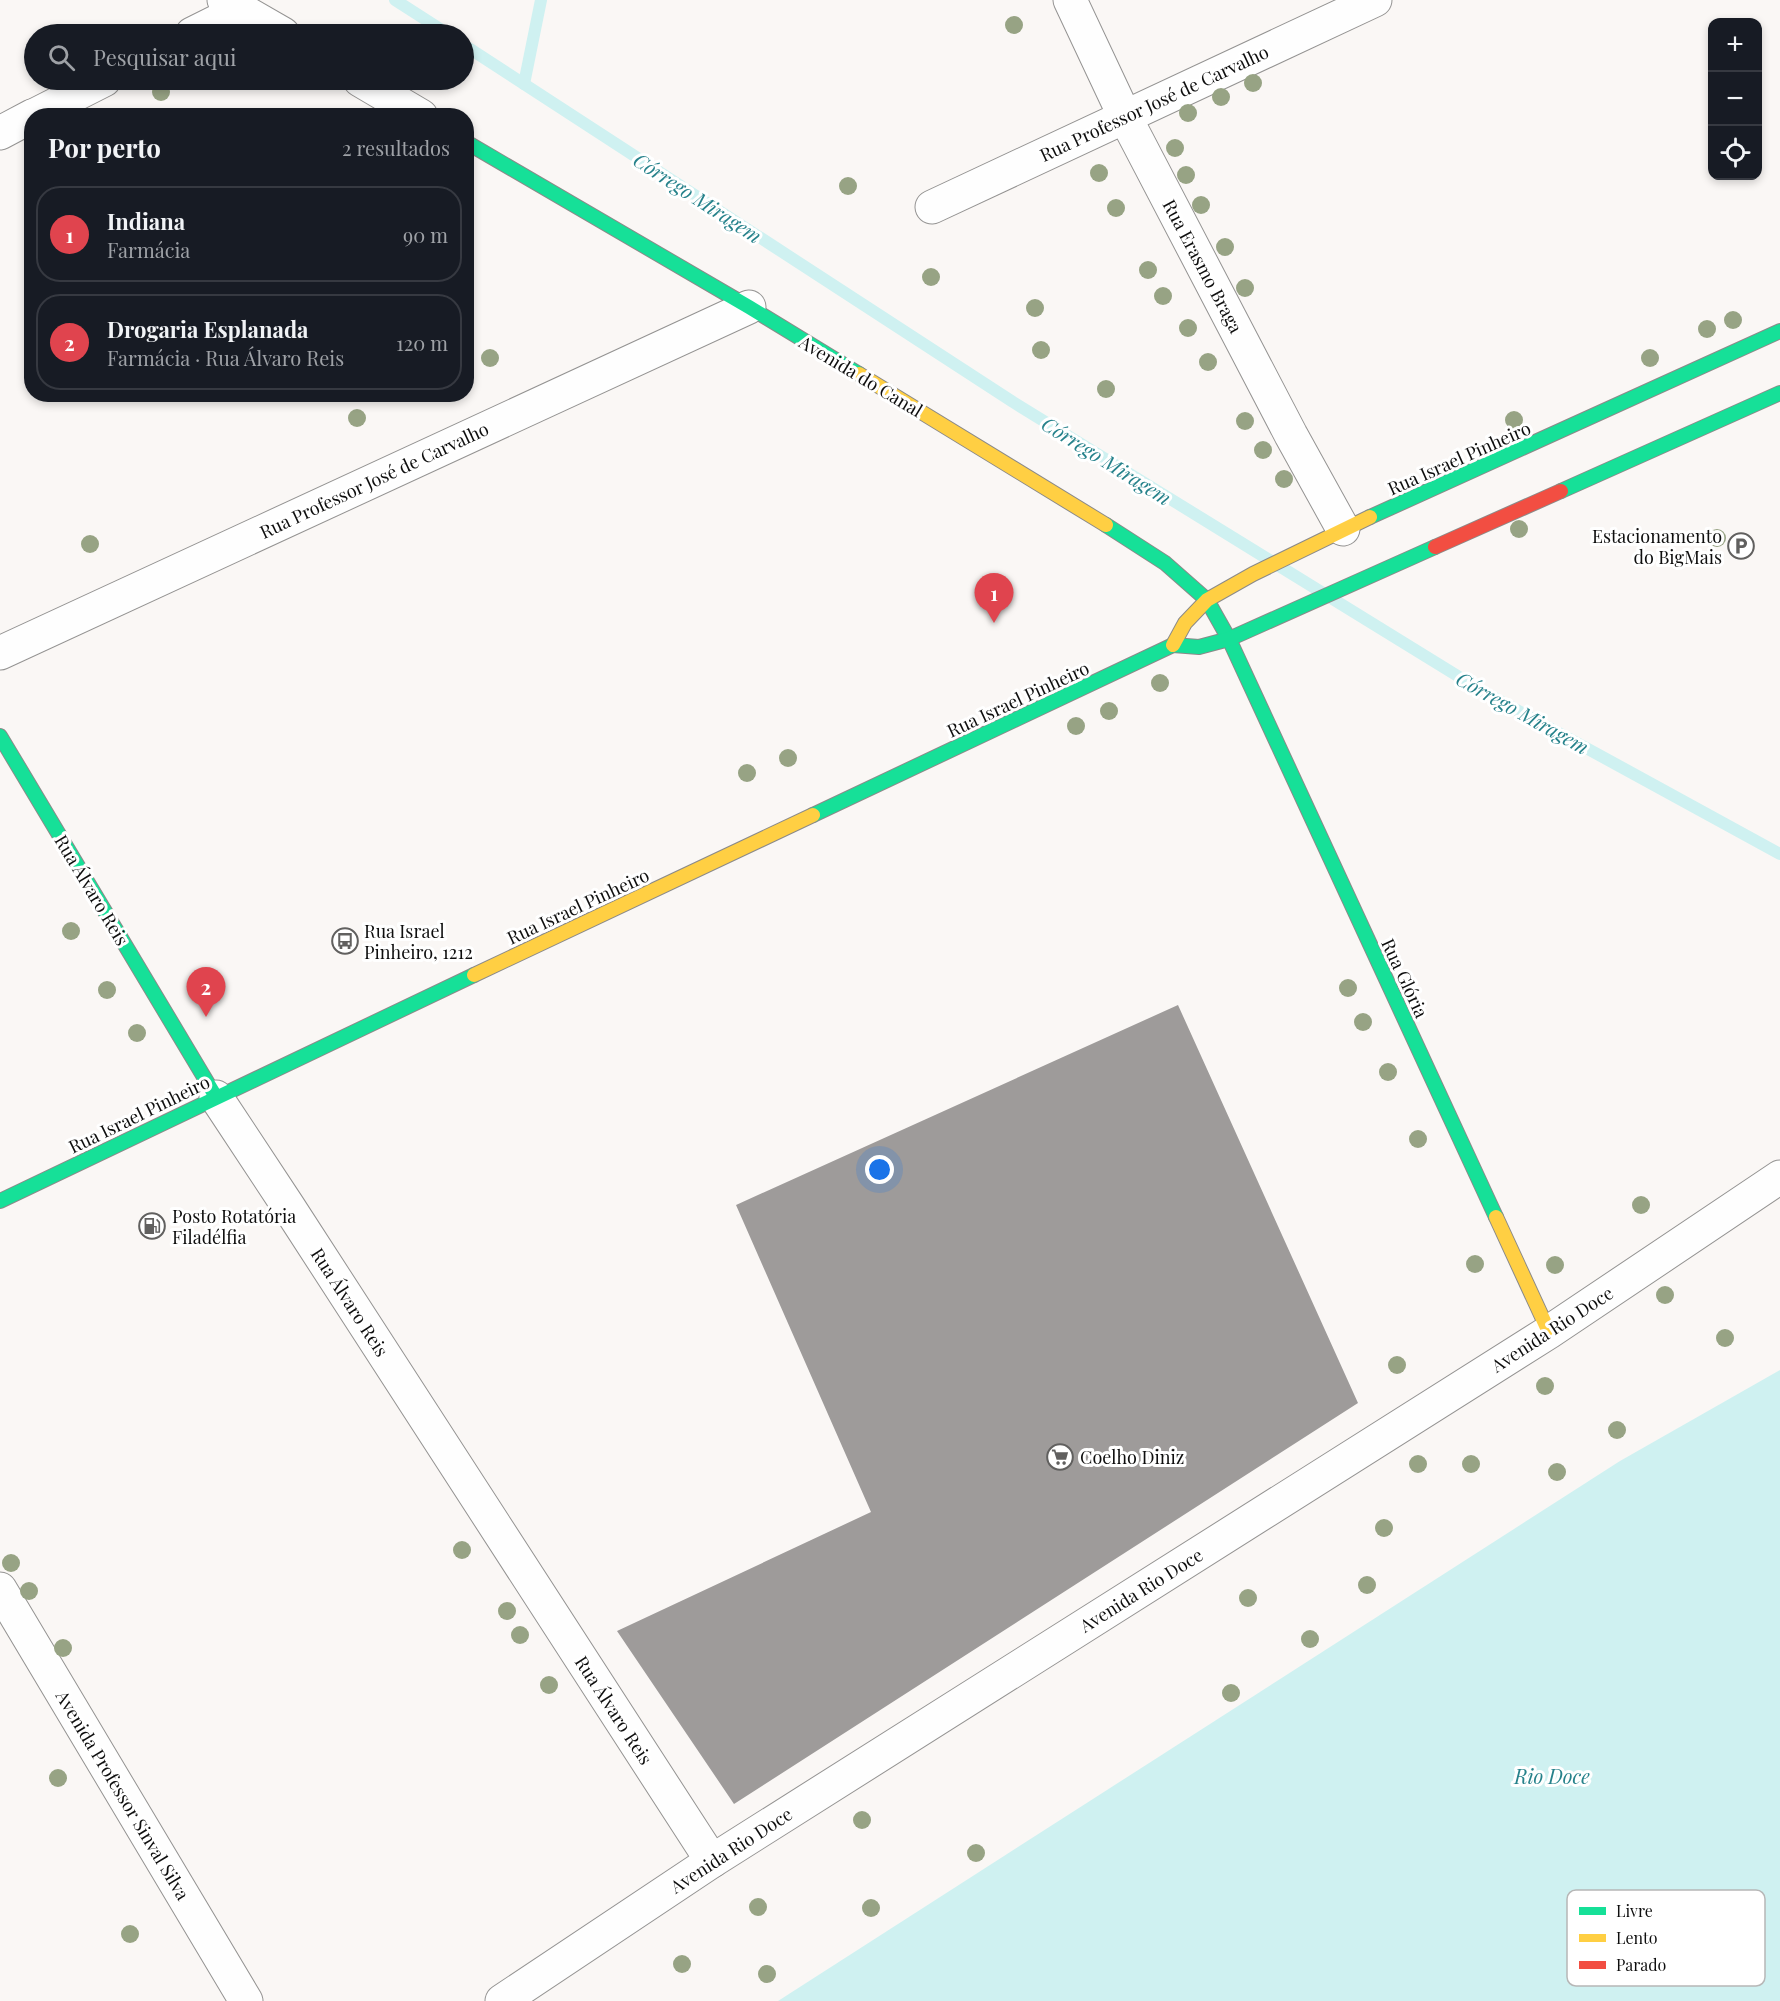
<!DOCTYPE html>
<html lang="pt">
<head>
<meta charset="utf-8">
<style>
  body { margin:0; font-family:"Playfair Display",serif; background:#242831; color:#f1f3f6 }
  .controls { position:absolute; right:18px; top:18px; display:grid; overflow:hidden; border-radius:12px; box-shadow:0 3px 9px #0003 }
  .controls button { width:54px; height:54px; display:grid; place-items:center; padding:0; border:0; border-bottom:2px solid #363941; background:#171b24; color:#f1f3f6; font:30px sans-serif }
  .you { position:absolute; left:880px; top:1170px; width:21px; height:21px; margin:-15px; border:4px solid #fff; border-radius:50%; background:#1a73e8; box-shadow:0 0 0 9px #1a73e833 }
  .badge { display:grid; place-items:center; width:39px; height:39px; border-radius:50%; background:#b0b1b2; color:#fff; font-size:20px; font-weight:700 }
  .pin { position:absolute; translate:-50% -50px; filter:drop-shadow(0 2px 3px #0008) }
  .pin::after { content:''; position:absolute; top:32px; width:21px; height:18px; background:inherit; clip-path:polygon(0 0,100% 0,50% 100%) }
  .list { margin:0; padding:0; list-style:none }
  h2 { display:flex; justify-content:space-between; align-items:center; height:78px; margin:0; padding:0 24px; font-size:26px }
  h2 small { font-size:20px; font-weight:400; color:#9ea1a6 }
  .list li { display:grid; grid-template-columns:39px 1fr auto; gap:18px; align-items:center; box-sizing:border-box; height:96px; margin:0 12px 12px; padding:0 12px; border:2px solid #363941; border-radius:24px }
  .list b { display:block; font-size:22px; white-space:nowrap }
  .list p { margin:0; font-size:20px; white-space:nowrap; color:#9ea1a6 }
  .list em { font-size:20px; font-style:normal; color:#9ea1a6 }
  .icon { flex:none; width:33px; height:33px; fill:none; stroke:currentColor; stroke-width:2; stroke-linecap:round; stroke-linejoin:round }
  .map { position:relative; flex:none; width:1780px; height:2001px; overflow:hidden }
  .search { position:absolute; background:#171b24; box-shadow:0 3px 9px #0003; left:24px; top:24px; width:450px; height:66px; display:flex; align-items:center; gap:15px; box-sizing:border-box; padding:0 21px; border-radius:33px; color:#9ea1a6; font-size:22px }
  .panel { position:absolute; background:#171b24; box-shadow:0 3px 9px #0003; left:24px; top:108px; width:450px; height:294px; border-radius:24px }
  .map>svg:first-child { display:block }
  .water { fill:#cff1f1 }
  .lines { fill:none; stroke-linecap:round; stroke-linejoin:round }
  .stream { stroke:#cff1f1; stroke-width:12 }
  .building { fill:#9e9b9a }
  .street-casing { stroke:#949392; stroke-width:35 }
  .fast-casing { stroke:#8b8a89; stroke-width:16 }
  .slow-casing { stroke:#8b8a89; stroke-width:16 }
  .jam-casing { stroke:#8b8a89; stroke-width:16 }
  .street { stroke:#fefefe; stroke-width:33 }
  .fast { stroke:#16e098; stroke-width:14 }
  .slow { stroke:#ffcf43; stroke-width:14 }
  .jam { stroke:#f24e42; stroke-width:14 }
  .tree { fill:#97a384 }
  .labels { text-anchor:middle; dominant-baseline:central; stroke-width:6; stroke-linejoin:round; paint-order:stroke }
  .street-label { font-size:18px; fill:#0e0e0e; stroke:#fff }
  .poi-label { font-size:18px; fill:#0e0e0e; stroke:#fff; text-anchor:start }
  .water-label { font-size:20px; font-style:italic; fill:#26828b; stroke:#fff }
  .key { fill:#fff; stroke:#b7b7b7; stroke-width:1.5 }
  .key-label { font-size:16px; fill:#0e0e0e }
</style>
</head>
<body>
<div class="map">
<svg width="1780" height="2001" viewBox="0 0 1780 2001">
  <rect width="100%" height="100%" fill="#faf7f5"/>
  <polygon class="water" points="1780,1370 1780,2001 778,2001 1620,1461"/>
  <g class="lines">
    <g class="stream">
      <polyline points="395,0 448,34"/>
      <polyline points="464,45 1013,402 1482,691 1780,854"/>
      <polyline points="524,84 541,0"/>
    </g>
  </g>
  <polygon class="building" points="1178,1005 1358,1403 734,1804 617,1631 871,1512 736,1205"/>
  <g class="lines">
    <g class="street-casing">
      <g id="street">
        <polyline points="224,0 283,34"/>
        <polyline points="1070,0 1125,117 1291,435 1343,529"/>
        <polyline points="192,34 240,10"/>
        <polyline points="360,80 421,116"/>
        <polyline points="33,116 104,80"/>
        <polyline points="0,133 32,116"/>
        <polyline points="932,207 1375,0"/>
        <polyline points="0,653 749,307"/>
        <polyline points="216,1097 288,1206 712,1861"/>
        <polyline points="0,1589 246,2001"/>
        <polyline points="502,2001 712,1861 1549,1332 1780,1177"/>
      </g>
    </g>
    <g class="fast-casing">
      <g id="fast">
        <polyline points="466,142 749,307 859,374"/>
        <polyline points="1561,491 1780,393"/>
        <polyline points="1370,517 1780,331"/>
        <polyline points="1106,525 1165,563 1207,600 1229,639 1496,1217"/>
        <polyline points="0,736 216,1097"/>
        <polyline points="813,815 1173,645 1199,647 1229,639 1435,547"/>
        <polyline points="0,1201 474,975"/>
      </g>
    </g>
    <g class="slow-casing">
      <g id="slow">
        <polyline points="859,374 1106,525"/>
        <polyline points="1173,645 1185,623 1207,600 1253,574 1370,517"/>
        <polyline points="474,975 813,815"/>
        <polyline points="1496,1217 1549,1332"/>
      </g>
    </g>
    <g class="jam-casing">
      <polyline id="jam" points="1435,547 1561,491"/>
    </g>
    <use href="#street" class="street"/>
    <use href="#fast" class="fast"/>
    <use href="#slow" class="slow"/>
    <use href="#jam" class="jam"/>
  </g>
  <g class="tree">
    <circle cx="1014" cy="25" r="9"/>
    <circle cx="1253" cy="83" r="9"/>
    <circle cx="161" cy="92" r="9"/>
    <circle cx="1221" cy="97" r="9"/>
    <circle cx="1188" cy="113" r="9"/>
    <circle cx="1175" cy="148" r="9"/>
    <circle cx="1099" cy="173" r="9"/>
    <circle cx="1186" cy="175" r="9"/>
    <circle cx="848" cy="186" r="9"/>
    <circle cx="1201" cy="205" r="9"/>
    <circle cx="1116" cy="208" r="9"/>
    <circle cx="1225" cy="247" r="9"/>
    <circle cx="1148" cy="270" r="9"/>
    <circle cx="931" cy="277" r="9"/>
    <circle cx="1245" cy="288" r="9"/>
    <circle cx="1163" cy="296" r="9"/>
    <circle cx="1035" cy="308" r="9"/>
    <circle cx="1733" cy="320" r="9"/>
    <circle cx="1188" cy="328" r="9"/>
    <circle cx="1707" cy="329" r="9"/>
    <circle cx="1041" cy="350" r="9"/>
    <circle cx="490" cy="358" r="9"/>
    <circle cx="1650" cy="358" r="9"/>
    <circle cx="1208" cy="362" r="9"/>
    <circle cx="1106" cy="389" r="9"/>
    <circle cx="357" cy="418" r="9"/>
    <circle cx="1514" cy="420" r="9"/>
    <circle cx="1245" cy="421" r="9"/>
    <circle cx="1263" cy="450" r="9"/>
    <circle cx="1284" cy="479" r="9"/>
    <circle cx="1519" cy="529" r="9"/>
    <circle cx="1717" cy="538" r="9"/>
    <circle cx="90" cy="544" r="9"/>
    <circle cx="1160" cy="683" r="9"/>
    <circle cx="1109" cy="711" r="9"/>
    <circle cx="1076" cy="726" r="9"/>
    <circle cx="788" cy="758" r="9"/>
    <circle cx="747" cy="773" r="9"/>
    <circle cx="71" cy="931" r="9"/>
    <circle cx="1348" cy="988" r="9"/>
    <circle cx="107" cy="990" r="9"/>
    <circle cx="1363" cy="1022" r="9"/>
    <circle cx="137" cy="1033" r="9"/>
    <circle cx="1388" cy="1072" r="9"/>
    <circle cx="1418" cy="1139" r="9"/>
    <circle cx="1641" cy="1205" r="9"/>
    <circle cx="1475" cy="1264" r="9"/>
    <circle cx="1555" cy="1265" r="9"/>
    <circle cx="1665" cy="1295" r="9"/>
    <circle cx="1725" cy="1338" r="9"/>
    <circle cx="1397" cy="1365" r="9"/>
    <circle cx="1545" cy="1386" r="9"/>
    <circle cx="1617" cy="1430" r="9"/>
    <circle cx="1418" cy="1464" r="9"/>
    <circle cx="1471" cy="1464" r="9"/>
    <circle cx="1557" cy="1472" r="9"/>
    <circle cx="1384" cy="1528" r="9"/>
    <circle cx="462" cy="1550" r="9"/>
    <circle cx="11" cy="1563" r="9"/>
    <circle cx="1367" cy="1585" r="9"/>
    <circle cx="29" cy="1591" r="9"/>
    <circle cx="1248" cy="1598" r="9"/>
    <circle cx="507" cy="1611" r="9"/>
    <circle cx="520" cy="1635" r="9"/>
    <circle cx="1310" cy="1639" r="9"/>
    <circle cx="63" cy="1648" r="9"/>
    <circle cx="549" cy="1685" r="9"/>
    <circle cx="1231" cy="1693" r="9"/>
    <circle cx="58" cy="1778" r="9"/>
    <circle cx="862" cy="1820" r="9"/>
    <circle cx="976" cy="1853" r="9"/>
    <circle cx="758" cy="1907" r="9"/>
    <circle cx="871" cy="1908" r="9"/>
    <circle cx="130" cy="1934" r="9"/>
    <circle cx="682" cy="1964" r="9"/>
    <circle cx="767" cy="1974" r="9"/>
  </g>
  <defs>
    <g id="parking-ring" transform="scale(1.35)"><circle r="9.5" fill="#fff" stroke="#61605f" stroke-width="1.5"/><path d="M-3.5-5.5H1a3.5 3.5 0 0 1 0 7H-1V5.5H-3.5ZM-1-3.4V-.6H.8a1.4 1.4 0 0 0 0-2.8Z" fill="#61605f"/></g>
    <g id="bus-ring" transform="scale(1.35)"><circle r="9.5" fill="#fff" stroke="#61605f" stroke-width="1.5"/><path d="M-5-6H5V4H4V6H2V4H-2V6H-4V4H-5ZM-3.5-4V0h7V-4ZM-3.5 1.2v1.5H-2V1.2ZM2 1.2v1.5H3.5V1.2Z" fill="#61605f"/></g>
    <g id="fuel-ring" transform="scale(1.35)"><circle r="9.5" fill="#fff" stroke="#61605f" stroke-width="1.5"/><path d="M-5.5-6h7V0h2V4h1.3V-2.5L3-4.5l.8-.8L6-3V5H2.5V1h-1V6h-7ZM-4.2-4.7v3.2H.2V-4.7Z" fill="#61605f"/></g>
    <g id="supermarket-ring" transform="scale(1.35)"><circle r="9.5" fill="#fff" stroke="#61605f" stroke-width="1.5"/><path d="M-6-5.5h2.5l.6 2H6L4.5 2H-2.5L-4.4-4H-6ZM-1.5 3.2a1.3 1.3 0 1 0 .1 0ZM3 3.2a1.3 1.3 0 1 0 .1 0Z" fill="#61605f"/></g>
  </defs>
  <g fill-rule="evenodd">
    <use href="#parking-ring" x="1741" y="546"/>
    <use href="#bus-ring" x="345" y="941"/>
    <use href="#fuel-ring" x="152" y="1226"/>
    <use href="#supermarket-ring" x="1060" y="1457"/>
  </g>
  <g class="labels">
    <g class="street-label">
      <text transform="translate(1154 103) rotate(-25)">Rua Professor José de Carvalho</text>
      <text transform="translate(1203 266) rotate(62)">Rua Erasmo Braga</text>
      <text transform="translate(861 376) rotate(31)">Avenida do Canal</text>
      <text transform="translate(1459 458) rotate(-24)">Rua Israel Pinheiro</text>
      <text transform="translate(374 480) rotate(-25)">Rua Professor José de Carvalho</text>
      <text transform="translate(1018 699) rotate(-25)">Rua Israel Pinheiro</text>
      <text transform="translate(92 890) rotate(59)">Rua Álvaro Reis</text>
      <text transform="translate(578 906) rotate(-25)">Rua Israel Pinheiro</text>
      <text transform="translate(1405 978) rotate(65)">Rua Glória</text>
      <text transform="translate(139 1114) rotate(-26)">Rua Israel Pinheiro</text>
      <text transform="translate(350 1302) rotate(57)">Rua Álvaro Reis</text>
      <text transform="translate(1552 1329) rotate(-33)">Avenida Rio Doce</text>
      <text transform="translate(1141 1590) rotate(-32)">Avenida Rio Doce</text>
      <text transform="translate(614 1710) rotate(57)">Rua Álvaro Reis</text>
      <text transform="translate(123 1795) rotate(59)">Avenida Professor Sinval Silva</text>
      <text transform="translate(731 1850) rotate(-33)">Avenida Rio Doce</text>
    </g>
    <g class="poi-label">
      <text x="1722" y="536" text-anchor="end">Estacionamento<tspan x="1722" dy="21">do BigMais</tspan></text>
      <text x="364" y="931">Rua Israel<tspan x="364" dy="21">Pinheiro, 1212</tspan></text>
      <text x="172" y="1216">Posto Rotatória<tspan x="172" dy="21">Filadélfia</tspan></text>
      <text x="1080" y="1457">Coelho Diniz</text>
    </g>
    <g class="water-label">
      <text transform="translate(698 197) rotate(33)">Córrego Miragem</text>
      <text transform="translate(1107 460) rotate(32)">Córrego Miragem</text>
      <text transform="translate(1523 712) rotate(29)">Córrego Miragem</text>
      <text x="1552" y="1775">Rio Doce</text>
    </g>
  </g>
  <rect x="1567" y="1890" width="198" height="96" rx="9" class="key"/>
  <rect x="1579" y="1907" width="27" height="8" fill="#16e098"/>
  <rect x="1579" y="1934" width="27" height="8" fill="#ffcf43"/>
  <rect x="1579" y="1961" width="27" height="8" fill="#f24e42"/>
  <g class="key-label">
    <text x="1616" y="1917">Livre</text>
    <text x="1616" y="1944">Lento</text>
    <text x="1616" y="1971">Parado</text>
  </g>
</svg>
<div class="controls">
<button>+</button>
<button>−</button>
<button><svg class="icon" aria-label="locate" viewBox="0 0 24 24"><circle cx="12" cy="12" r="6"/><path d="M12 2v4M12 18v4M2 12h4M18 12h4"/></svg></button>
</div>
<div class="you"></div>
<div class="pin badge" style="left:994px;top:623px;background:#e0444e">1</div>
<div class="pin badge" style="left:206px;top:1017px;background:#e0444e">2</div>
<div class="search"><svg class="icon" aria-label="search" viewBox="0 0 24 24"><circle cx="10" cy="10" r="6"/><path d="M15 15l6 6"/></svg>Pesquisar aqui</div>
<section class="panel">
<h2>Por perto<small>2 resultados</small></h2>
<ul class="list">
<li><span class="badge" style="background:#e0444e">1</span><div><b>Indiana</b><p>Farmácia</p></div><em>90 m</em></li>
<li><span class="badge" style="background:#e0444e">2</span><div><b>Drogaria Esplanada</b><p>Farmácia · Rua Álvaro Reis</p></div><em>120 m</em></li>
</ul>
</section>
</div>
</body>
</html>
